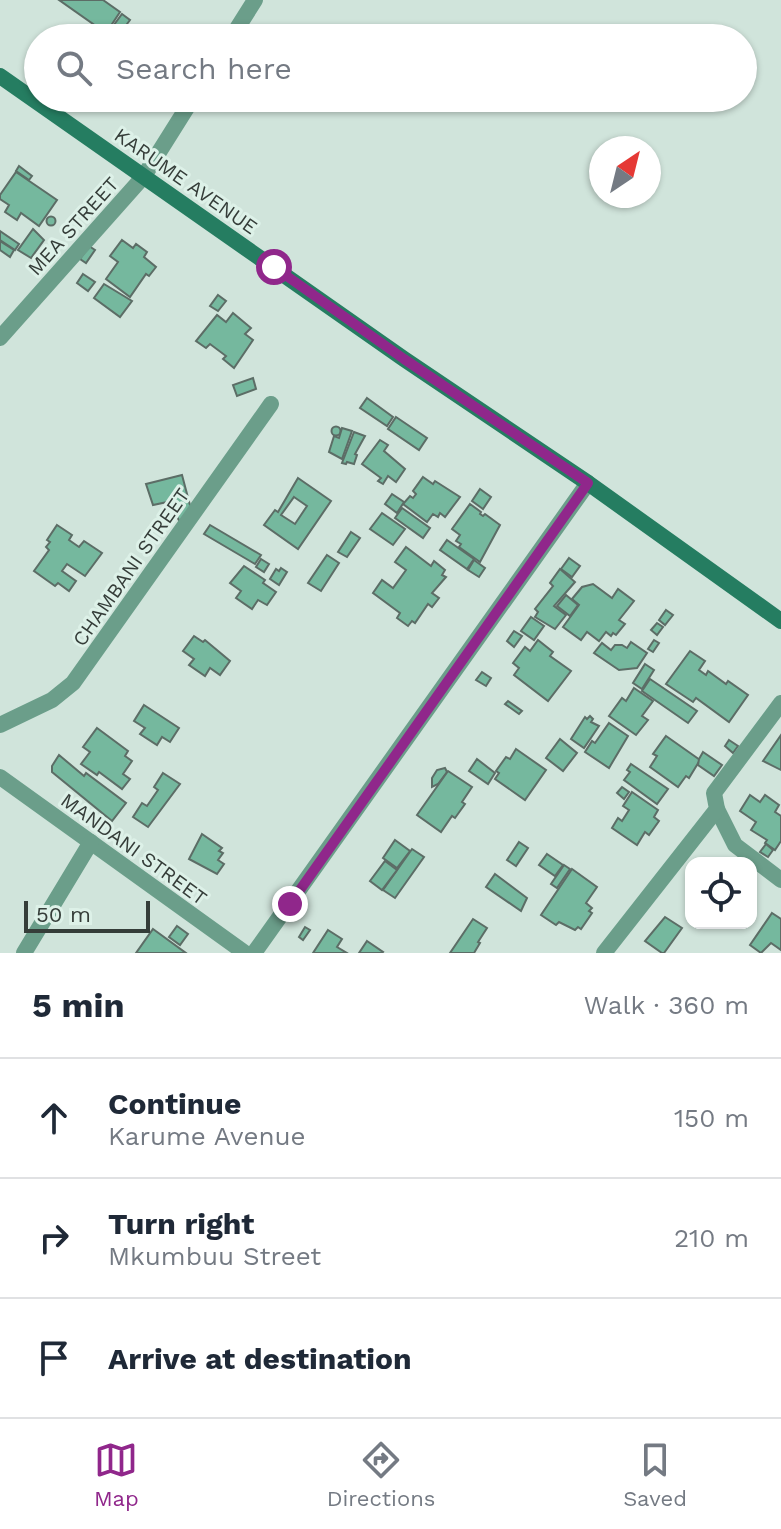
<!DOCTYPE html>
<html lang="en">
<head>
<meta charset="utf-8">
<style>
  body { margin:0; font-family:"Work Sans",sans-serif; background:#f2f2f3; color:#1f2937 }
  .controls { position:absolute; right:24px; bottom:24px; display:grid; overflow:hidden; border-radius:16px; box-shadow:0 2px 6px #0004 }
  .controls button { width:72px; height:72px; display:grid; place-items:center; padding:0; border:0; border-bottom:2px solid #e0e1e3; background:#fff; color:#1f2937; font:40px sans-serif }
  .compass { position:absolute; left:589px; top:136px; width:72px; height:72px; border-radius:50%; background:#fff; box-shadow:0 2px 6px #0004; rotate:35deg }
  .scale { position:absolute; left:24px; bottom:20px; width:126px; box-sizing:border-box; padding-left:8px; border:4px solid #353d39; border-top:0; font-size:22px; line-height:28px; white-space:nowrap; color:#353d39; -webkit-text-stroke:6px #ddf1e8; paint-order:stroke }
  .stop { position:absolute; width:24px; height:24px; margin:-18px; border:6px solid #90278b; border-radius:50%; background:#fff }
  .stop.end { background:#90278b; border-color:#fff; box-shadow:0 2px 8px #0008 }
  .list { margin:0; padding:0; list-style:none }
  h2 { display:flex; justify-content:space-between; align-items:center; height:104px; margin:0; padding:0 32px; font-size:34px }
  h2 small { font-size:26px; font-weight:400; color:#747a83 }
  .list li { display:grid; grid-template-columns:52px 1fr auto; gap:24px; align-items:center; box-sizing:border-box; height:120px; padding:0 32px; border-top:2px solid #e0e1e3 }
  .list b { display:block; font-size:30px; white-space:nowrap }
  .list p { margin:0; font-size:26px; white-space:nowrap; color:#747a83 }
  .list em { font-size:26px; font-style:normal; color:#747a83 }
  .icon { flex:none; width:44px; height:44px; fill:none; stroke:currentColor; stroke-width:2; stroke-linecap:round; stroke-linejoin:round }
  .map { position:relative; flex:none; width:781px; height:953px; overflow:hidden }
  .search { position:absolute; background:#fff; box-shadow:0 2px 6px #0004; left:24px; right:24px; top:24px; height:88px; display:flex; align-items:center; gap:20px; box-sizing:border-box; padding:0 28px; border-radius:44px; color:#747a83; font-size:30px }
  .sheet { height:464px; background:#fff }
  nav { display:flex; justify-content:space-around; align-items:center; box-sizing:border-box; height:112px; border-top:2px solid #e0e1e3; background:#fff; font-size:22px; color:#747a83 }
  nav a { display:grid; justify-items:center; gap:4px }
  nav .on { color:#90278b }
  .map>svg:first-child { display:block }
  .building { fill:#75b89e; stroke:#5c6d66; stroke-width:2; fill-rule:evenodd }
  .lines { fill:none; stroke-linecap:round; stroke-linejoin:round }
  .minor { stroke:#6b9e8a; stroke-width:16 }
  .secondary { stroke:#257d61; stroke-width:16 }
  .route { stroke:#90278b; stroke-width:10 }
  .labels { text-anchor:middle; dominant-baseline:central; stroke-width:6; stroke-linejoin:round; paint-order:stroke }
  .street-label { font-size:20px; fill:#353d39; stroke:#ddf1e8 }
</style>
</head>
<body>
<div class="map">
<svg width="781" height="953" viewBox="0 0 781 953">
  <rect width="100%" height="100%" fill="#d0e4db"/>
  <g class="building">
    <polygon points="59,0 103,0 120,12 106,33"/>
    <polygon points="122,14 130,20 127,24 145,38 105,37"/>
    <polygon points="19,166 32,176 29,180 16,171"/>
    <polygon points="16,172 57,200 39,226 21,213 17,220 5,212 9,205 0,199 0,195"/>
    <circle cx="51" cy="221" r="4.5"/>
    <polygon points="33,229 44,240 31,258 18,250"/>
    <polygon points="0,231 19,244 15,250 0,240"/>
    <polygon points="122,240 133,248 136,244 147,252 144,257 156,267 149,276 146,274 130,297 106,279 118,262 110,256"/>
    <polygon points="0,241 14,250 10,257 0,250"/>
    <polygon points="89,246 95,250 86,263 80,259"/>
    <polygon points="83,274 95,282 88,291 77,283"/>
    <polygon points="104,284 132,301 120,317 94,298"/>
    <polygon points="218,295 226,301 218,311 210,306"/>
    <polygon points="233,313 251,328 245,334 253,340 234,368 223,359 226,356 210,344 206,348 196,341 217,315 226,322"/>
    <polygon points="253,378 256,389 237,396 233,385"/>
    <polygon points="367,398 393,417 387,426 360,408"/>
    <polygon points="396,417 427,438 419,450 388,429"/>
    <circle cx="336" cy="431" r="4.5"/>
    <polygon points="342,428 352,431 342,459 329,452 334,436 339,438"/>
    <polygon points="354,432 365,436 355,454 357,455 354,464 347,462 346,464 342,463"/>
    <polygon points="380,440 388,445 384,451 405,469 396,482 388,476 383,484 378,481 381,478 362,464"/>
    <polygon points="182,475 191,509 180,522 173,510 172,501 153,505 146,484"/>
    <polygon points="423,477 433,484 435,481 460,497 445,517 440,513 438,517 433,514 427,522 403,504 410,496 413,498 416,494 413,491"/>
    <path d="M 298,478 L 331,501 L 298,549 L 264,525 L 275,510 L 278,512 ZM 294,497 L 307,506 L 295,524 L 281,515 Z"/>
    <polygon points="480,489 491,497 483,509 472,501"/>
    <polygon points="392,494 404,502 397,513 385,504"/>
    <polygon points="470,504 481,512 480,514 483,516 485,514 500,525 480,562 459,547 461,544 456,541 460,535 452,529"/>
    <polygon points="402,508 430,528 423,538 395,518"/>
    <polygon points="382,513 405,529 393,545 370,529"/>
    <polygon points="57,525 72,535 69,540 79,547 84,541 102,553 85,576 67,564 62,571 76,581 69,591 58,583 55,586 34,571 49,550 46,547 50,542 47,540"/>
    <polygon points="210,525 261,555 255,564 204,534"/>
    <polygon points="351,532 360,538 347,557 338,552"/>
    <polygon points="447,540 474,559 467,569 440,550"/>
    <polygon points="406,547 431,566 434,561 445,570 442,575 446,577 432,593 439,598 432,607 428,604 415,623 412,621 408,626 397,618 400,613 373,593 382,580 393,588 406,570 395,562"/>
    <polygon points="327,555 339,563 321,591 308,583"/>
    <polygon points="569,558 580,566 572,577 561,569"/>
    <polygon points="261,559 269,564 264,572 256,567"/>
    <polygon points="474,560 485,568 479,577 468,570"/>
    <polygon points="244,566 265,580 263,583 276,592 267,605 258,600 252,609 236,598 241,591 230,583"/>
    <polygon points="281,568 287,572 279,585 270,579 276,569 279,571"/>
    <polygon points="560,569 575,582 554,606 566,615 555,629 535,617 538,612 535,609 553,586 550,583"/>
    <polygon points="593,584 612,598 618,589 634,601 619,620 625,624 616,635 613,633 611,636 606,632 599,641 587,632 581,640 563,627 579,605 572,599 582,587"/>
    <polygon points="566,595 578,605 570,616 557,606"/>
    <polygon points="666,610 673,615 665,625 659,620"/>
    <polygon points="531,617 544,626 534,640 521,631"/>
    <polygon points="657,623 663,627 657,635 651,630"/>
    <polygon points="514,631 522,636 514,647 507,641"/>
    <polygon points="194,636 203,642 205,640 230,661 220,675 210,668 205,676 189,665 194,659 183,651"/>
    <polygon points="538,640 553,652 550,656 571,671 548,701 514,675 519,668 513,663 525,647 530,651"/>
    <polygon points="654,640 659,643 653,652 648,649"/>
    <polygon points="631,642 647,653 637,668 619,670 594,653 602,643 611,650 615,645 622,645 627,648"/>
    <polygon points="690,651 705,661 699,670 706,675 708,671 726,684 728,681 748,695 729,722 696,698 693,702 666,684"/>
    <polygon points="645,664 654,670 642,689 633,683"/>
    <polygon points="482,672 491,678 486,686 476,680"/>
    <polygon points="650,679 697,711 688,723 642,691"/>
    <polygon points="634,688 653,701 642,716 648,720 636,735 609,716 622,698 626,701"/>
    <polygon points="508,701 522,711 519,714 505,704"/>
    <polygon points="144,705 179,728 170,742 162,737 157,745 140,734 145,728 134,721"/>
    <polygon points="590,716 593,719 591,722 599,726 584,748 571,739 585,717 587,719"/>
    <polygon points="609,723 628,736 609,768 585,752 592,741 595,743"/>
    <polygon points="97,728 128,751 125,756 132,761 123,774 130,779 122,789 99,772 97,775 81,764 90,752 83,747"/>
    <polygon points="781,735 781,770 763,761"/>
    <polygon points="666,736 700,760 689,778 686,776 678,787 650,767 657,756 653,754"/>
    <polygon points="560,739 577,753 563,771 546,758"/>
    <polygon points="729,740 738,746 733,753 725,746"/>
    <polygon points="516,749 546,770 525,800 495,779 499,773 496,771 506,757 510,759"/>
    <polygon points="703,752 722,765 714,776 698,765 699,759"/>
    <polygon points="59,755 84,776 86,773 126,803 112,821 52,772 52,766"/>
    <polygon points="477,759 495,773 488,784 469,771"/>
    <polygon points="631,764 668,789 657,804 624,780 630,772 627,770"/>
    <polygon points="445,768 447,772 438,784 432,787 432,778 437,770"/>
    <polygon points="448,771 472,787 462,802 465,804 455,818 452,816 441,832 417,815"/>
    <polygon points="163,773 180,784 148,827 133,817 142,803 147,806 158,790 154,787"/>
    <polygon points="622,787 629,792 624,799 617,793"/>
    <polygon points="632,792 658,810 654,817 659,821 649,835 645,832 637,845 612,828 618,818 622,821 629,810 623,806"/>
    <polygon points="750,795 760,802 765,795 779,805 775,812 781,816 781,841 775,850 765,843 767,840 751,830 756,822 740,811"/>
    <polygon points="202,834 222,848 219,851 223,853 218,860 224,864 217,874 189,859"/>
    <polygon points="395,840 410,851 397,868 383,858"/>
    <polygon points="519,842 528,848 516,866 507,860"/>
    <polygon points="766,844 773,850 768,857 760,852"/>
    <polygon points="412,849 424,857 395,898 383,890"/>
    <polygon points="547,854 563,865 555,876 539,865"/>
    <polygon points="385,861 397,870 382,890 370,881"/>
    <polygon points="564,865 570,869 557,888 551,884"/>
    <polygon points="572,869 597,887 586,903 592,908 589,911 592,913 581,929 578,927 575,930 559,922 556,925 541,915"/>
    <polygon points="495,874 527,898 521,911 486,887"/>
    <polygon points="772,913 781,919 781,950 771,943 761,953 750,945"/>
    <polygon points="665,917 682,928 664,953 662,953 645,941"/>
    <polygon points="473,919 487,928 478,942 480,943 474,953 450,953"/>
    <polygon points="177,926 188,934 180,945 169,937"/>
    <polygon points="305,927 310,930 303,940 299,937"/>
    <polygon points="153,929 186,953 136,953"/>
    <polygon points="328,930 342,939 337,947 347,953 313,953"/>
    <polygon points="367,941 383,952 382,953 359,953"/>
  </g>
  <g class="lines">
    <g class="minor">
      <polyline points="231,38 255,0"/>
      <polyline points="0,338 144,176 193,98"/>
      <polyline points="0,725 52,700 73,683 271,404"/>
      <polyline points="0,777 245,953"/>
      <polyline points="717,809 735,845 781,880"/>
      <polyline points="24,953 91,842"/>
      <polyline points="254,953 588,483"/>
      <polyline points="604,953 717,809 714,793 781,703"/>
    </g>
    <polyline class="secondary" points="0,76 404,359 588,483 781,621"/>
  </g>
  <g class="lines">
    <polyline class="route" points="274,267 404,359 588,483 290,904"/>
  </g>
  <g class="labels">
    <g class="street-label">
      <text transform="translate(186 181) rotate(35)">KARUME AVENUE</text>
      <text transform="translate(73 226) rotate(-48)">MEA STREET</text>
      <text transform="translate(131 567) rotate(-55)">CHAMBANI STREET</text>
      <text transform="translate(134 849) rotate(36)">MANDANI STREET</text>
    </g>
  </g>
</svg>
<div class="controls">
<button><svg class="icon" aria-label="locate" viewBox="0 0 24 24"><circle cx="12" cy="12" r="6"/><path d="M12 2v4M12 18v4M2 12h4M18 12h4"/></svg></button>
</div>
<svg class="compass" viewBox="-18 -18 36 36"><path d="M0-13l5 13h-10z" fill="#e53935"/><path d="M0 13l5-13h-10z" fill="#747a83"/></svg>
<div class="scale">50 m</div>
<div class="stop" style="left:274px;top:267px"></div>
<div class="stop end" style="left:290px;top:904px"></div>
<div class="search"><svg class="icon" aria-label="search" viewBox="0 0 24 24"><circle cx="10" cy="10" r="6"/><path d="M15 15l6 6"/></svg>Search here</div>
</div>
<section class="sheet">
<h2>5 min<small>Walk · 360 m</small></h2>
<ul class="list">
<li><svg class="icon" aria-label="ahead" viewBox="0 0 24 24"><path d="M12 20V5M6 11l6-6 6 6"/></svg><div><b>Continue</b><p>Karume Avenue</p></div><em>150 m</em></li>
<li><svg class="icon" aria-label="right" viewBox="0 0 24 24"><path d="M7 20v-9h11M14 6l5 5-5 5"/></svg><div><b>Turn right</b><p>Mkumbuu Street</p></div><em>210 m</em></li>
<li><svg class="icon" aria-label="arrive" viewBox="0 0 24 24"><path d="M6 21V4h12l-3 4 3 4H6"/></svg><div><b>Arrive at destination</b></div></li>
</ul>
</section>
<nav>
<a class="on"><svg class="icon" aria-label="map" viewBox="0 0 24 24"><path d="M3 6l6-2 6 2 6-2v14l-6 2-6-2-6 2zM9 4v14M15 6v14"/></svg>Map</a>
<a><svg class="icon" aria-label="directions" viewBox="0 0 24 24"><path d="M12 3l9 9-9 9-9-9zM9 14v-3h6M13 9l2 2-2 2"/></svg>Directions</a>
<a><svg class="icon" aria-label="saved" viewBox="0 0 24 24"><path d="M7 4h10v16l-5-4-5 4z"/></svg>Saved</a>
</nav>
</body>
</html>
